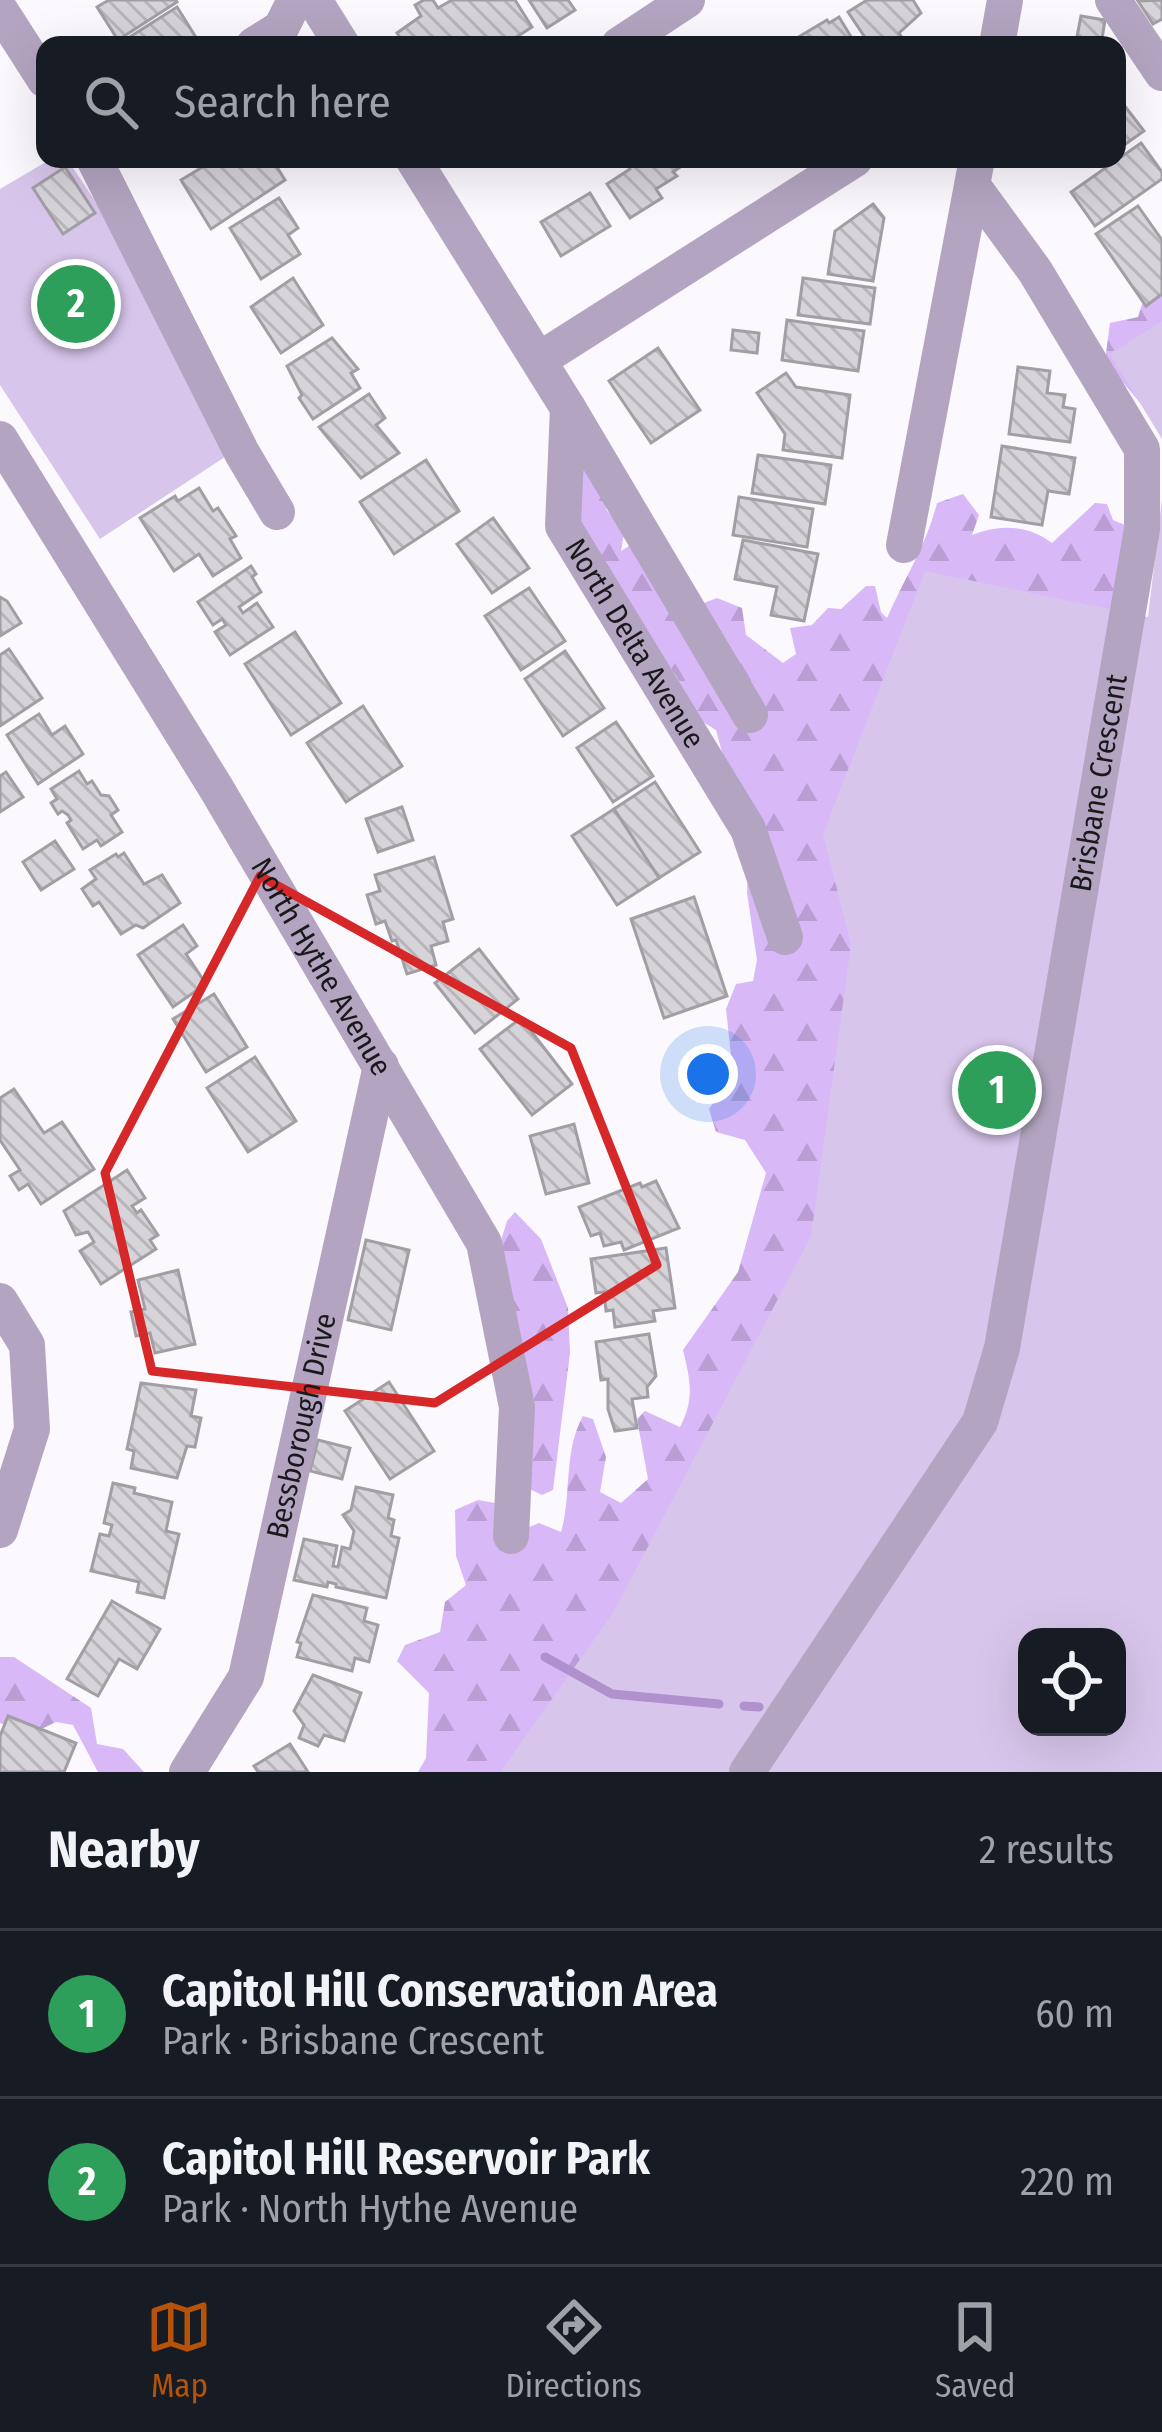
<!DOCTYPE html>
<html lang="en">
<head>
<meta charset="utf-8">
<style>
  body { margin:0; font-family:"Fira Sans Condensed",sans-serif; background:#242831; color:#f1f3f6 }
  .controls { position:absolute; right:36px; bottom:36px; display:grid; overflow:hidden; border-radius:24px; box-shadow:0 12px 48px #0002 }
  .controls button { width:108px; height:108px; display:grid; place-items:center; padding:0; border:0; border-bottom:3px solid #363941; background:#171b24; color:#f1f3f6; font:60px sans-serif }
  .you { position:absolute; left:708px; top:1074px; width:42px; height:42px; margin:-30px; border:9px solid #fff; border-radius:50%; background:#1a73e8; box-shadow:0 0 0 18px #1a73e833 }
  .badge { display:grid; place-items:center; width:78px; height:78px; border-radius:50%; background:#b45309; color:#fff; font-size:39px; font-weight:700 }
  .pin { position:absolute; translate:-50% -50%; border:6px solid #fff; box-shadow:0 3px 12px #0006 }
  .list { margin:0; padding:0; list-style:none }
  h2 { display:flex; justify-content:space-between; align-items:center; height:156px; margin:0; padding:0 48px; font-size:51px }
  h2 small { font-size:39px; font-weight:400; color:#9ea1a6 }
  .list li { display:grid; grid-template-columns:78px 1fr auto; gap:36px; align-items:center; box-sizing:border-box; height:168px; padding:0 48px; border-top:3px solid #363941 }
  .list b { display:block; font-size:45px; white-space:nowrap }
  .list p { margin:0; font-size:39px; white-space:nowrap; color:#9ea1a6 }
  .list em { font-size:39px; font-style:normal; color:#9ea1a6 }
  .icon { flex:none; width:66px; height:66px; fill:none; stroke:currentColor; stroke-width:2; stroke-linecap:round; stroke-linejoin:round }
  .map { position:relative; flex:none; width:1162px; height:1772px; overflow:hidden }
  .search { position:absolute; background:#171b24; box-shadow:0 12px 48px #0002; left:36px; right:36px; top:36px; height:132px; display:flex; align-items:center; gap:30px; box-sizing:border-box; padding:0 42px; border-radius:24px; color:#9ea1a6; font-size:45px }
  .sheet { height:492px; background:#171b24 }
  nav { display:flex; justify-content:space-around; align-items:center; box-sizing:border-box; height:168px; border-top:3px solid #363941; background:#171b24; font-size:33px; color:#9ea1a6 }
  nav a { display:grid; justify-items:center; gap:6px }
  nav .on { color:#b45309 }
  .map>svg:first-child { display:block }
  .forest { fill:url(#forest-firs) }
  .green { fill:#d8c5eb; fill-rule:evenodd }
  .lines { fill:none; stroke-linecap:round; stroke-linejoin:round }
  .stream { stroke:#b090cd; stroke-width:9 }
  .building { fill:url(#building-back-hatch); stroke:#a19ea5; stroke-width:3 }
  .minor { stroke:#b3a5c1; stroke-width:36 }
  .marked { fill:none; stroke:#d62828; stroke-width:9; stroke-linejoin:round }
  .labels { text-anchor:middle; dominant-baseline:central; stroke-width:12; stroke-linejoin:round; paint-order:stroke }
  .street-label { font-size:30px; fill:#19181a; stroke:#fcf9fe }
</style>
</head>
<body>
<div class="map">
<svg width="1162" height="1772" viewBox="0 0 1162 1772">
  <defs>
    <pattern id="forest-firs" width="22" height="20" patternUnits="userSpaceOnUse" patternTransform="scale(3)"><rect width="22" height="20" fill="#d8b8f7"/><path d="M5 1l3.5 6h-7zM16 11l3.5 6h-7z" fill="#b99dd3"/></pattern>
    <pattern id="building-back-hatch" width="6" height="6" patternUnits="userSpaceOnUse" patternTransform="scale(3)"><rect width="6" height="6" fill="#d6d3d9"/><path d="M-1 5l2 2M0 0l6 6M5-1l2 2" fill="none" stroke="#b7b4ba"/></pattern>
  </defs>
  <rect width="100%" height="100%" fill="#fcf9fe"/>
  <g class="forest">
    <polygon points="1162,260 1162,429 1105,361 1110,323 1138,317 1153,270"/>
    <path d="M 587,464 L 608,495 L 606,509 L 624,533 L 621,551 L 629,546 L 677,573 L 696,606 L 717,598 L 742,608 L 746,635 L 783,663 L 796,654 L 790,628 L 812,625 L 828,608 L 841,609 L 866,586 L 875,586 L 881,612 L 887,618 C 904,579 927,544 937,503 L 963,494 L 979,515 L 972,535 C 1001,524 1028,525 1052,543 L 1095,503 L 1107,504 L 1113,520 L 1125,525 L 1126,538 L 1103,642 L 753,1772 L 418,1772 L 426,1758 L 429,1693 L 397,1661 L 405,1645 L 440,1632 L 445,1602 L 466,1585 L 456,1556 L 455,1510 L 478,1500 L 495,1503 L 498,1540 L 539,1523 L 561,1532 C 572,1495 563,1452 583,1416 L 593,1419 L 606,1457 L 600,1492 L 621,1503 L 648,1479 L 637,1419 L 645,1411 L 680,1427 C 695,1399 690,1379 683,1350 L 738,1272 L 766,1173 L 745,1140 L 716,1132 L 709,1109 L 733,1074 L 726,1009 L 736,984 L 753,981 L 757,960 L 747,893 L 750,798 L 727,771 L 716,730 L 700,720 L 676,676 L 570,527 L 574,479 Z"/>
    <polygon points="515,1212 541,1239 568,1308 570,1353 553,1490 542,1495 523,1486 495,1260 507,1221"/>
    <polygon points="0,1657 14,1657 91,1708 97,1744 123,1749 144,1772 98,1772 73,1725 56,1722 29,1735 0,1723"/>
  </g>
  <g class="green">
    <polygon points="51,159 67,159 110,223 228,455 100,539 0,385 0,189"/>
    <polygon points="1162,321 1162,439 1110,354"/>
    <path d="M 1162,499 L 1162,1772 L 500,1772 L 613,1613 L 811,1236 L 851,945 L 823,834 L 925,571 L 1148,617 ZM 1027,1637 L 1117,1637 L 1117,1727 L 1027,1727 Z"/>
  </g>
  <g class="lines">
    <g class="stream">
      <polyline points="545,1657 612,1694 719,1704"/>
      <polyline points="744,1706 759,1707"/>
    </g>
  </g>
  <g class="building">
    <polygon points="109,0 176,0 177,2 118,40 97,7"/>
    <polygon points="424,0 433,0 438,8 452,0 515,0 532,27 504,45 405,45 397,33 421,16 415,5"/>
    <polygon points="529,0 568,0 575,10 547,28"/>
    <polygon points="867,0 913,0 921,13 899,33 905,42 870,45 848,12"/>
    <polygon points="1162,0 1162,19 1153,24 1138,1"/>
    <polygon points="177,7 197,39 186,45 117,45"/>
    <polygon points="1081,16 1105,20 1101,45 1069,45 1070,41 1076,42"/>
    <polygon points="839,17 856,45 785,45 827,20 829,23"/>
    <polygon points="1117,96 1144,131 1117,150"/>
    <polygon points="1141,143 1162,172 1162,179 1095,226 1071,192"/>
    <polygon points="216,159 272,159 285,180 211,229 181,180"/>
    <polygon points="627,159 679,159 683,165 673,172 677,176 656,189 662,198 630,218 607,184 630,169"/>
    <polygon points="65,167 95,213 63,234 33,188"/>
    <polygon points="590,193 610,226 561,256 541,222"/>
    <polygon points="279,198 298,228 288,235 300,254 261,279 230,228"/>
    <polygon points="873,204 884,218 873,281 828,274 835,231"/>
    <polygon points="1138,206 1162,240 1162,294 1146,306 1096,234"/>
    <polygon points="293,278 323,325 281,353 251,307"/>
    <polygon points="803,278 875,288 870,324 798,315"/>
    <polygon points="787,320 864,331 858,371 782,360"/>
    <polygon points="733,330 759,333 757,353 731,350"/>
    <polygon points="332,338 358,369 351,373 360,388 313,419 299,398 302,395 287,366"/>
    <polygon points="658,348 700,410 651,443 609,381"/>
    <polygon points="1018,367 1050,371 1047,393 1065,395 1063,407 1075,409 1070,442 1009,434"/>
    <polygon points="786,373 796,387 850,395 842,458 783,450 785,434 757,393"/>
    <polygon points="369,394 385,418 376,425 399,453 361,478 319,427"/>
    <polygon points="1002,446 1075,458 1069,494 1048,491 1042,525 991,517"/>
    <polygon points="758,455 831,465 825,504 752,493"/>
    <polygon points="426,460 459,511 394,554 360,502"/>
    <polygon points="199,488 213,511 218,508 236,536 230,539 241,558 213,576 199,554 174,571 140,518 175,496 178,501"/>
    <polygon points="739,497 813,509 807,547 733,535"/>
    <polygon points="493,518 529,568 492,593 457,544"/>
    <polygon points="743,540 818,554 804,621 771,615 777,587 735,579"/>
    <polygon points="251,566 256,574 252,577 261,592 239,607 243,613 257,603 273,627 230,655 215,632 226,625 222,619 213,625 198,602"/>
    <polygon points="529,588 565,641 521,670 485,616"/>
    <polygon points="0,597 7,601 21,623 0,636"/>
    <polygon points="295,632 341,703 291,735 245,664"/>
    <polygon points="9,649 42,698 0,726 0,655"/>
    <polygon points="565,651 604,708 563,736 525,679"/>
    <polygon points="363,706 402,766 346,802 307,743"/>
    <polygon points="39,714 52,735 65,726 83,754 38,784 7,735"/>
    <polygon points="616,722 653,776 613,802 577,748"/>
    <polygon points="79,771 87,784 92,781 101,795 109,796 118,810 111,815 122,832 101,846 97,840 83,849 67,823 71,820 68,815 62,811 58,814 51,803 57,799 51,789"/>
    <polygon points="6,772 23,797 0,812 0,776"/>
    <polygon points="655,782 700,852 659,878 614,809"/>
    <polygon points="402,807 413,840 378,852 366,819"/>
    <polygon points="614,809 659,878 617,905 572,836"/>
    <polygon points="55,841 74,869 41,890 23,862"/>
    <polygon points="124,853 144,884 162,875 180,903 143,928 136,925 121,934 99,902 93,906 82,889 96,879 90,870 116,854 118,857"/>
    <polygon points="434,857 453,919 443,922 448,941 431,946 436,965 407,974 396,940 392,941 385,921 376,924 367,895 380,891 375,875"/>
    <polygon points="694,897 727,996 664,1018 631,919"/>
    <polygon points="183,925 197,946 186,954 206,984 173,1007 138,955"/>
    <polygon points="479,949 518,999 475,1033 435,983"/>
    <polygon points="214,994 247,1047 206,1072 173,1019"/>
    <polygon points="521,1018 572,1084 532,1115 480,1049"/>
    <polygon points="255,1057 296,1121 248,1152 207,1088"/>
    <polygon points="14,1089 44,1133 62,1122 94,1169 41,1204 28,1184 19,1190 10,1176 20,1170 0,1140 0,1098"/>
    <polygon points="574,1124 589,1183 546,1194 530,1136"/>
    <polygon points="127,1170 145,1198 132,1206 137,1213 141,1210 158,1235 150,1240 156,1249 101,1284 80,1251 94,1242 88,1232 76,1235 64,1211"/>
    <polygon points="656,1181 679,1228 624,1250 621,1242 604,1246 600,1233 591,1236 579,1207 640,1183 642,1187"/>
    <polygon points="366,1240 409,1250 391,1330 348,1320"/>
    <polygon points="666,1248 675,1308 653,1311 655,1321 615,1327 613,1310 606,1311 604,1292 596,1293 591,1259"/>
    <polygon points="178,1270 195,1344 155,1353 150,1333 136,1336 131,1312 145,1309 138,1280"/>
    <polygon points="649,1334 656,1376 647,1387 648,1397 632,1399 637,1428 615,1431 608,1409 608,1379 601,1380 596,1342"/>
    <polygon points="389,1382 434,1451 390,1479 345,1411"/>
    <polygon points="141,1383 196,1390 191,1416 201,1418 195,1447 187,1446 177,1478 131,1468 134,1451 127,1449"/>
    <polygon points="318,1440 350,1448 342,1479 310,1471"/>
    <polygon points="113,1483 135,1488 134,1493 172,1502 166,1531 179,1534 164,1598 137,1592 139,1582 91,1571 100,1534 109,1536 112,1525 104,1523"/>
    <polygon points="356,1487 393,1495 388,1518 394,1520 391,1536 399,1538 386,1598 336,1587 336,1584 328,1582 327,1587 294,1580 304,1539 337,1546 333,1566 338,1567 342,1547 350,1549 354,1531 343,1515 351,1510"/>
    <polygon points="313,1595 367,1608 364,1621 378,1625 369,1662 355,1658 352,1671 297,1657 301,1643 297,1642"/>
    <polygon points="112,1601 160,1629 137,1669 119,1659 98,1696 67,1679"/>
    <polygon points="313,1675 361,1693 344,1741 324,1735 318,1746 299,1738 304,1725 294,1711"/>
    <polygon points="8,1716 76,1743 64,1772 0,1772 0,1736"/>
    <polygon points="290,1744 308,1772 258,1772 254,1766"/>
  </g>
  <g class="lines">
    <g class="minor">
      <polyline points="314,0 342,45"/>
      <polyline points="1113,0 1162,73"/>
      <polyline points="0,10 45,80"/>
      <polyline points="254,45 281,28 295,0"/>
      <polyline points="619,45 687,0"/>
      <polyline points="997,45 1005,0"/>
      <polyline points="94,159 242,453 277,512"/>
      <path id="s1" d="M 413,159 L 568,408 L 563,526 L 748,829 L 785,937"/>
      <polyline points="539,360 855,159"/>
      <polyline points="568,408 750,715"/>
      <path id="s2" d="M 0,439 L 216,788 L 484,1243 L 517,1407 L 511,1536"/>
      <polyline points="904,545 977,159"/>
      <polyline points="0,1301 27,1345 32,1429 0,1530"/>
      <path id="s3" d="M 187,1772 L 246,1677 L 381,1066"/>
      <path id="s4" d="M 747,1772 L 980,1422 L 1002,1348 L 1142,529 L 1142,449 L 1035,271 L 973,186"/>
    </g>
  </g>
  <path class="marked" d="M 260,876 L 571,1048 L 657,1265 L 435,1403 L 152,1371 L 105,1173 Z"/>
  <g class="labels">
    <g class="street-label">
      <text stroke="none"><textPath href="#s1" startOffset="549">North Delta Avenue</textPath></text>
      <text stroke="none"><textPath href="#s4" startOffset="1071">Brisbane Crescent</textPath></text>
      <text stroke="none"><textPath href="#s2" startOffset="618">North Hythe Avenue</textPath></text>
      <text stroke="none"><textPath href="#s3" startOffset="369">Bessborough Drive</textPath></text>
    </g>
  </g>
</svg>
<div class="controls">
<button><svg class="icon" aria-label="locate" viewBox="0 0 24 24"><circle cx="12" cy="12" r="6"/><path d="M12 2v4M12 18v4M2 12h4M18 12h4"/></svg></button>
</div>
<div class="you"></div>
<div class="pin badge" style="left:997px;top:1090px;background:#2e9e5b">1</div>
<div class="pin badge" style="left:76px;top:304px;background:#2e9e5b">2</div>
<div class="search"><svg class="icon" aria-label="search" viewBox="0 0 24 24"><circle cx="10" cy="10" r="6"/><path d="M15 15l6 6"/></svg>Search here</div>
</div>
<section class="sheet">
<h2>Nearby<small>2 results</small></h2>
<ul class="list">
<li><span class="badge" style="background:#2e9e5b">1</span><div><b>Capitol Hill Conservation Area</b><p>Park · Brisbane Crescent</p></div><em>60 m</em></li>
<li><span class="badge" style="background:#2e9e5b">2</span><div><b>Capitol Hill Reservoir Park</b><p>Park · North Hythe Avenue</p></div><em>220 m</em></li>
</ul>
</section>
<nav>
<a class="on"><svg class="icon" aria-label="map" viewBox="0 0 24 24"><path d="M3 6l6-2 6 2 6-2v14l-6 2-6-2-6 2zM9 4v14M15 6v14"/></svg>Map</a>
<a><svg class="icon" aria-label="directions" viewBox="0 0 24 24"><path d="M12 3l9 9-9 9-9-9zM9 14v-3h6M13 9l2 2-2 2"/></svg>Directions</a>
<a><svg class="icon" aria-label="saved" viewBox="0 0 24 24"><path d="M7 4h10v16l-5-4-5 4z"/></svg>Saved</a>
</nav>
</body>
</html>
